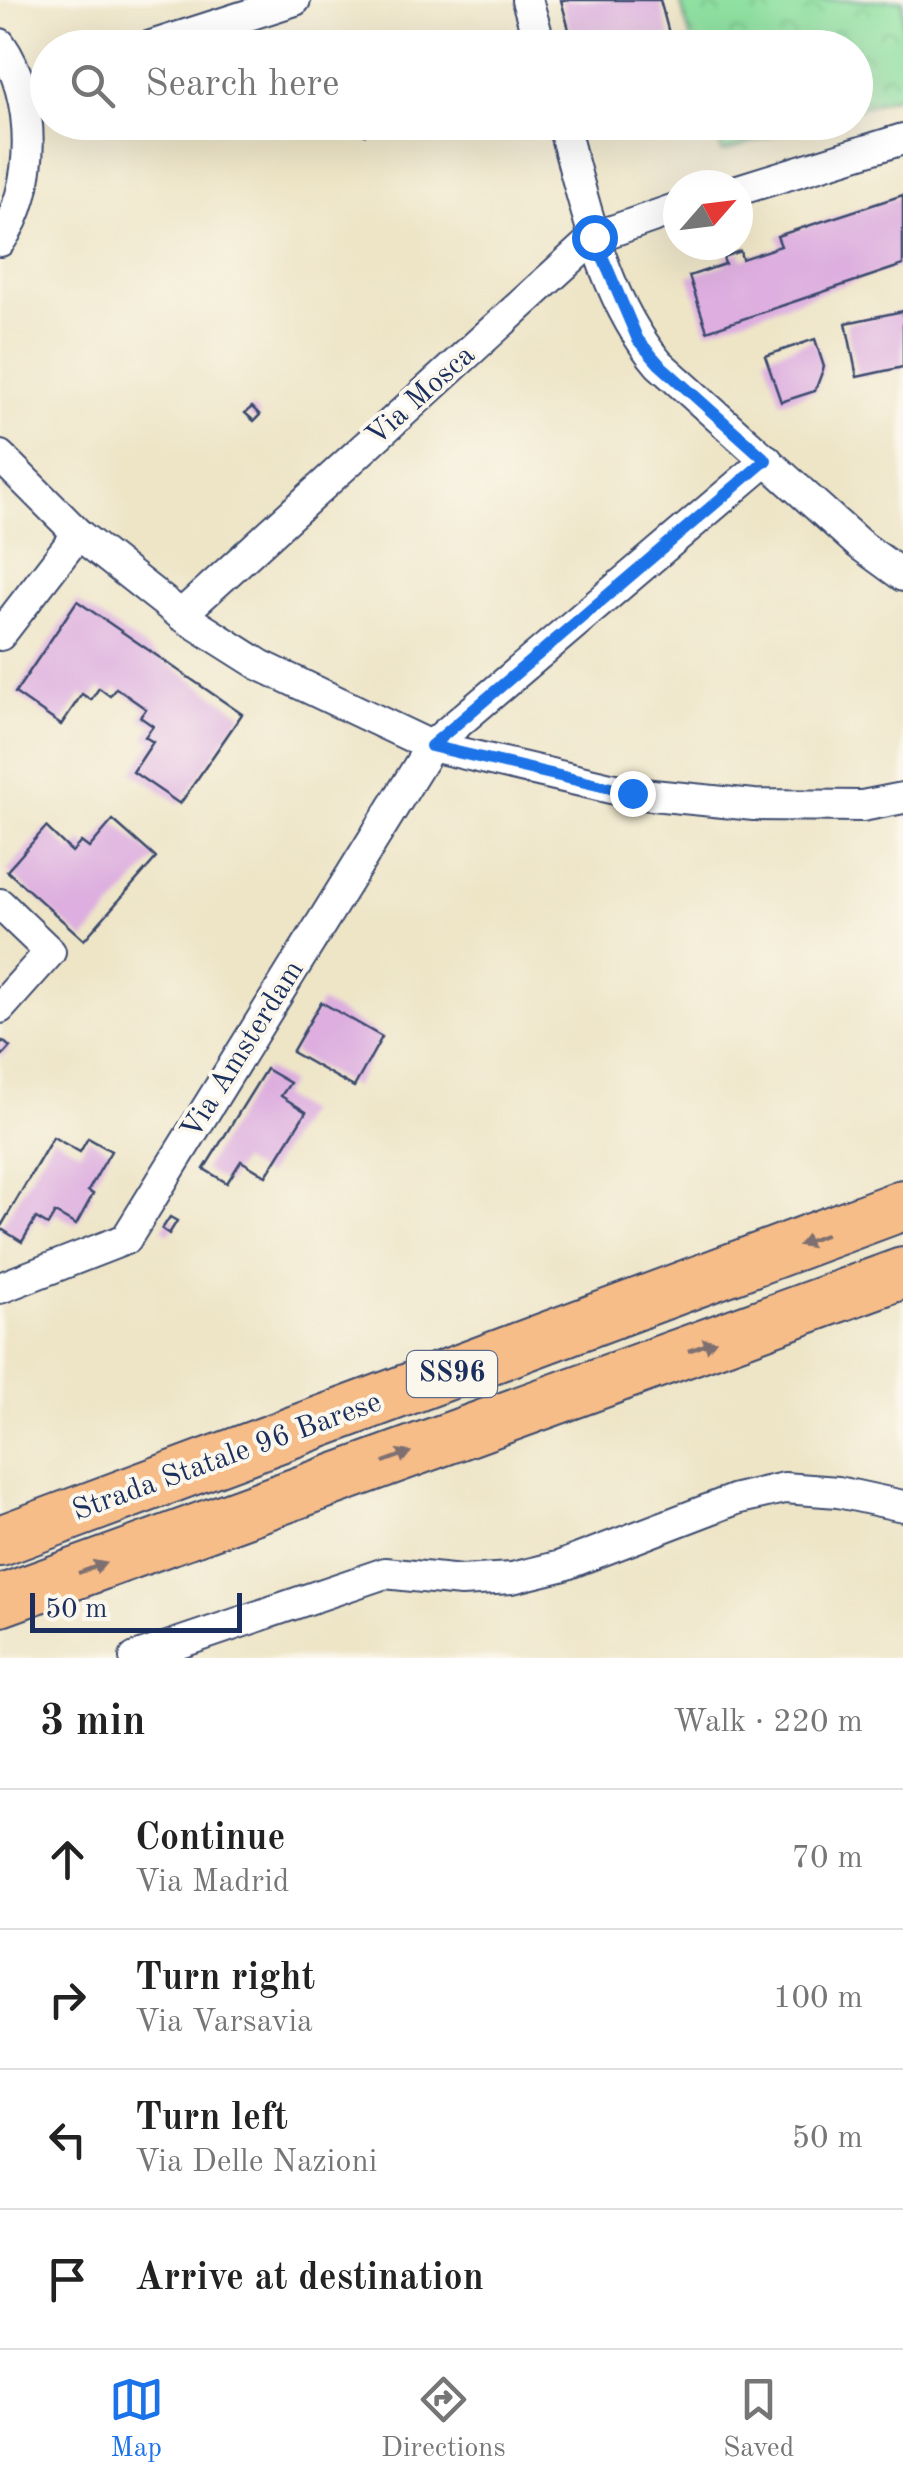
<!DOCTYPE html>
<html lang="en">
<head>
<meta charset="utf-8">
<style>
  body { margin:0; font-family:"Old Standard TT",serif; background:#f2f2f2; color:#222 }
  .compass { position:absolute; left:663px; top:170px; width:90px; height:90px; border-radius:50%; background:#fff; box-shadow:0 10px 40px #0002; rotate:62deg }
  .scale { position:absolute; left:30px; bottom:25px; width:212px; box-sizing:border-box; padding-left:10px; border:5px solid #1b2f5e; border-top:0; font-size:28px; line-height:35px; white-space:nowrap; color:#1b2f5e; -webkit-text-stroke:8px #fbf7ec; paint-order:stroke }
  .stop { position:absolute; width:30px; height:30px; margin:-22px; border:8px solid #1a73e8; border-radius:50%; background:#fff }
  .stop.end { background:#1a73e8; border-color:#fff; box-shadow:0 2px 10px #0008 }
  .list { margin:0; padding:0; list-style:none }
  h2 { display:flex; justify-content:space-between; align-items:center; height:130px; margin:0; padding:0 40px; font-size:42px }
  h2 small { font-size:32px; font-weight:400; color:#767676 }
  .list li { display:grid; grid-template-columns:65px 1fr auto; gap:30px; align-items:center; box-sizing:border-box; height:140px; padding:0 40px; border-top:2px solid #e0e0e0 }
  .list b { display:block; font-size:38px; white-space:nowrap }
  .list p { margin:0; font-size:32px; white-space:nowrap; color:#767676 }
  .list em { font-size:32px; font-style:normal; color:#767676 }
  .icon { flex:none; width:55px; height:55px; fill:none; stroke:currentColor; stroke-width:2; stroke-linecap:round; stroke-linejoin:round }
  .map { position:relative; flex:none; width:903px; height:1658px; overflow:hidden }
  .search { position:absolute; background:#fff; box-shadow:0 10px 40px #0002; left:30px; right:30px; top:30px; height:110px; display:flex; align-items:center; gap:25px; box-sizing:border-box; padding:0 35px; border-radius:55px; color:#767676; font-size:38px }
  .sheet { height:690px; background:#fff }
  nav { display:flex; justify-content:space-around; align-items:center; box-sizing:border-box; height:140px; border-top:2px solid #e0e0e0; background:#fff; font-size:28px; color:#767676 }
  nav a { display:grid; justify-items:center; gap:5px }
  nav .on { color:#1a73e8 }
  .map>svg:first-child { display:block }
  .park { fill:url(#park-crowns); stroke:#558880; stroke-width:2.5 }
  .building { fill:#ddaedf }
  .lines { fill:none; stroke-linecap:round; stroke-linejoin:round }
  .minor-casing { stroke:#3b4a6e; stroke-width:34 }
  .trunk-casing { stroke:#3b4a6e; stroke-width:54 }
  .minor { stroke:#fff; stroke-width:30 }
  .trunk { stroke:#f7bd88; stroke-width:50 }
  .oneway { fill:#7e6f71 }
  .route { stroke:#1a73e8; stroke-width:12 }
  .labels { text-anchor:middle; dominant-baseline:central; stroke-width:8; stroke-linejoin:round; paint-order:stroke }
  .shield { fill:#fbf7ec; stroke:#5e6b89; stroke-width:2.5 }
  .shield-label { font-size:28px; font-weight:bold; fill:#1b2f5e }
  .street-label { font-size:30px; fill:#1b2f5e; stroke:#fbf7ec }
</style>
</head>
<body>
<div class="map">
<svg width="903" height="1658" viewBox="0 0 903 1658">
  <defs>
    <pattern id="park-crowns" width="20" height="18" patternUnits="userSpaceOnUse" patternTransform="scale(2.5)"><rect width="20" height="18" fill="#8fe0a1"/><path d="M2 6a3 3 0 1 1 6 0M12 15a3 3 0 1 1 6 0" fill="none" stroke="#7bc08d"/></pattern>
  </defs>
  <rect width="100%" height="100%" fill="#fbf7ec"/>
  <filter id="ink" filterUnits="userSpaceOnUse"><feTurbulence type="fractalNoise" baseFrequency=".01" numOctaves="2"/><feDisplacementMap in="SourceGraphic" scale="20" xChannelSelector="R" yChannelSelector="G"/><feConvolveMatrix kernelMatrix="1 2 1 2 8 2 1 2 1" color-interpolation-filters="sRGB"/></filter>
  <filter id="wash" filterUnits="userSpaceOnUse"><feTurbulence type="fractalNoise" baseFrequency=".0048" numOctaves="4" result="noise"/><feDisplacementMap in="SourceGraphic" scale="40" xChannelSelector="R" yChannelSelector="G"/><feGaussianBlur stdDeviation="2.25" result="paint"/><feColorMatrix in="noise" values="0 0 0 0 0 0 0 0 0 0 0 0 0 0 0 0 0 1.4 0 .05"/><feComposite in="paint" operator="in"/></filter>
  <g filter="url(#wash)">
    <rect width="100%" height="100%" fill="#eee5c7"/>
    <g class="park">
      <polygon points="680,0 903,0 903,94 856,109 856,48 693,47"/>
      <polygon points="714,122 813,122 813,123 722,152"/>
    </g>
    <g id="blocks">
      <g class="building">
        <polygon points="561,0 660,0 673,48 574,48"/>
        <polygon points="284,34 311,48 277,48"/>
        <polygon points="340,122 372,122 365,135"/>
        <polygon points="903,195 903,265 707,331 689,276 725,264 723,257 740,251 742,259 781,246 777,236"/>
        <polygon points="903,311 903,367 857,377 846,323"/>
        <polygon points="815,339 824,367 815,391 781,402 765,356"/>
        <polygon points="252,407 260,415 254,421 245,413"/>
        <polygon points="77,601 242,714 180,804 133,772 153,742 145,737 153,726 140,717 146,709 116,688 110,696 99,688 91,700 82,694 61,725 15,693"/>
        <polygon points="113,820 156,858 84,940 7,871 46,827 72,852 81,842 89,848"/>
        <polygon points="321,1002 382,1037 354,1087 292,1052"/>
        <polygon points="3,1041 10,1047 0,1058 0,1044"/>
        <polygon points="266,1069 290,1083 281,1096 306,1112 266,1176 241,1161 227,1183 204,1169"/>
        <polygon points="53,1137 80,1152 88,1138 111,1151 88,1191 93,1194 76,1225 55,1213 48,1225 36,1218 22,1242 0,1228"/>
        <polygon points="170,1217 177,1221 169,1234 162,1229"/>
      </g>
    </g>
  </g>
  <g filter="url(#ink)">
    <use href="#blocks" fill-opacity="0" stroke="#3b4a6e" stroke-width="2.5"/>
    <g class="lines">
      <g class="minor-casing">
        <g id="minor">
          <polyline points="527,0 541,48"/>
          <path d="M 0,44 C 37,96 37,189 0,241"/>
          <polyline points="145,48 295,0"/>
          <path d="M 562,122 C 585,204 603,298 659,364 L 859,544 L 903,576"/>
          <polyline points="738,190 903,139"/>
          <polyline points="0,456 78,534 181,615 260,665 431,746 632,793 754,805 862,806 903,798"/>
          <polyline points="181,615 595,237 678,208"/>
          <polyline points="0,635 78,534"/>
          <polyline points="0,904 50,952 0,1008"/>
          <polyline points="0,1288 126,1239 431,746 767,460"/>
          <polyline points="135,1658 385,1573 461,1581 512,1578 561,1566 736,1499 784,1488 838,1492 903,1506"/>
        </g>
      </g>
      <g class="trunk-casing">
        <g id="trunk">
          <polyline points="0,1541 903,1205"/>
          <polyline points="0,1601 903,1273"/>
        </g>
      </g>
      <use href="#minor" class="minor"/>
      <use href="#trunk" class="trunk"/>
    </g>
    <defs><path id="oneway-solid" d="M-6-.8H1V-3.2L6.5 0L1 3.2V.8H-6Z" transform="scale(2.5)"/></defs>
    <g class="oneway">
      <use href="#oneway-solid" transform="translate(812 1240) rotate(159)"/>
      <use href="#oneway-solid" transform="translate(702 1346) rotate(-20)"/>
      <use href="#oneway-solid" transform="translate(397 1457) rotate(-20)"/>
      <use href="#oneway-solid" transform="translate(92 1568) rotate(-20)"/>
    </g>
  </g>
  <g class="lines" filter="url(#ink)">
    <polyline class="route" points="594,237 638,340 659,364 766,460 431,746 632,793"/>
  </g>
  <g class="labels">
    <rect class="shield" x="407" y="1351" width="90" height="46" rx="8"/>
    <g class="shield-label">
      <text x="452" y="1374">SS96</text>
    </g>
    <g class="street-label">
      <text transform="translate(421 396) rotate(-42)">Via Mosca</text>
      <text transform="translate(243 1050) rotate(-58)">Via Amsterdam</text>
      <text transform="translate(227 1457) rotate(-20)">Strada Statale 96 Barese</text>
    </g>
  </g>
</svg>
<svg class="compass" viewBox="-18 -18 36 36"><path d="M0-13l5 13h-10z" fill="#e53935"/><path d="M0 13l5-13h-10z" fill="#767676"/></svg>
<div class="scale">50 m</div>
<div class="stop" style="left:594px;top:237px"></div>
<div class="stop end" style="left:632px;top:793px"></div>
<div class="search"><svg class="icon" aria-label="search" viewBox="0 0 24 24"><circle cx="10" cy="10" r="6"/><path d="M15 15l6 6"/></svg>Search here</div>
</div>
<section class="sheet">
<h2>3 min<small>Walk · 220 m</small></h2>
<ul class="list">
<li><svg class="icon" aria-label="ahead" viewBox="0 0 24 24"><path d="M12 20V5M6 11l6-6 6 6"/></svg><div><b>Continue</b><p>Via Madrid</p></div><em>70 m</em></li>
<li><svg class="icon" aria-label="right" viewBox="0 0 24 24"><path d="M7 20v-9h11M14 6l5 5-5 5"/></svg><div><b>Turn right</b><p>Via Varsavia</p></div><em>100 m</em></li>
<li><svg class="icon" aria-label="left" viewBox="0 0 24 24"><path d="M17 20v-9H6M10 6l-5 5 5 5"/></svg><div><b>Turn left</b><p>Via Delle Nazioni</p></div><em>50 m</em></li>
<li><svg class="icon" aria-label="arrive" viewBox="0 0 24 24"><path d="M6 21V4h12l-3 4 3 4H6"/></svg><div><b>Arrive at destination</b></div></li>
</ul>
</section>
<nav>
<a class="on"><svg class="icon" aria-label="map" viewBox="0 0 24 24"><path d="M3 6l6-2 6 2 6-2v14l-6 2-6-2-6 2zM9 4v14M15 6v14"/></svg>Map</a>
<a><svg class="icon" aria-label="directions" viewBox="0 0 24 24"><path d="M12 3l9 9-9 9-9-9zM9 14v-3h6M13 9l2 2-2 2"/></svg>Directions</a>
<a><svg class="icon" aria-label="saved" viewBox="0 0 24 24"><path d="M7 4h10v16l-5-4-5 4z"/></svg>Saved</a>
</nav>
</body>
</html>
